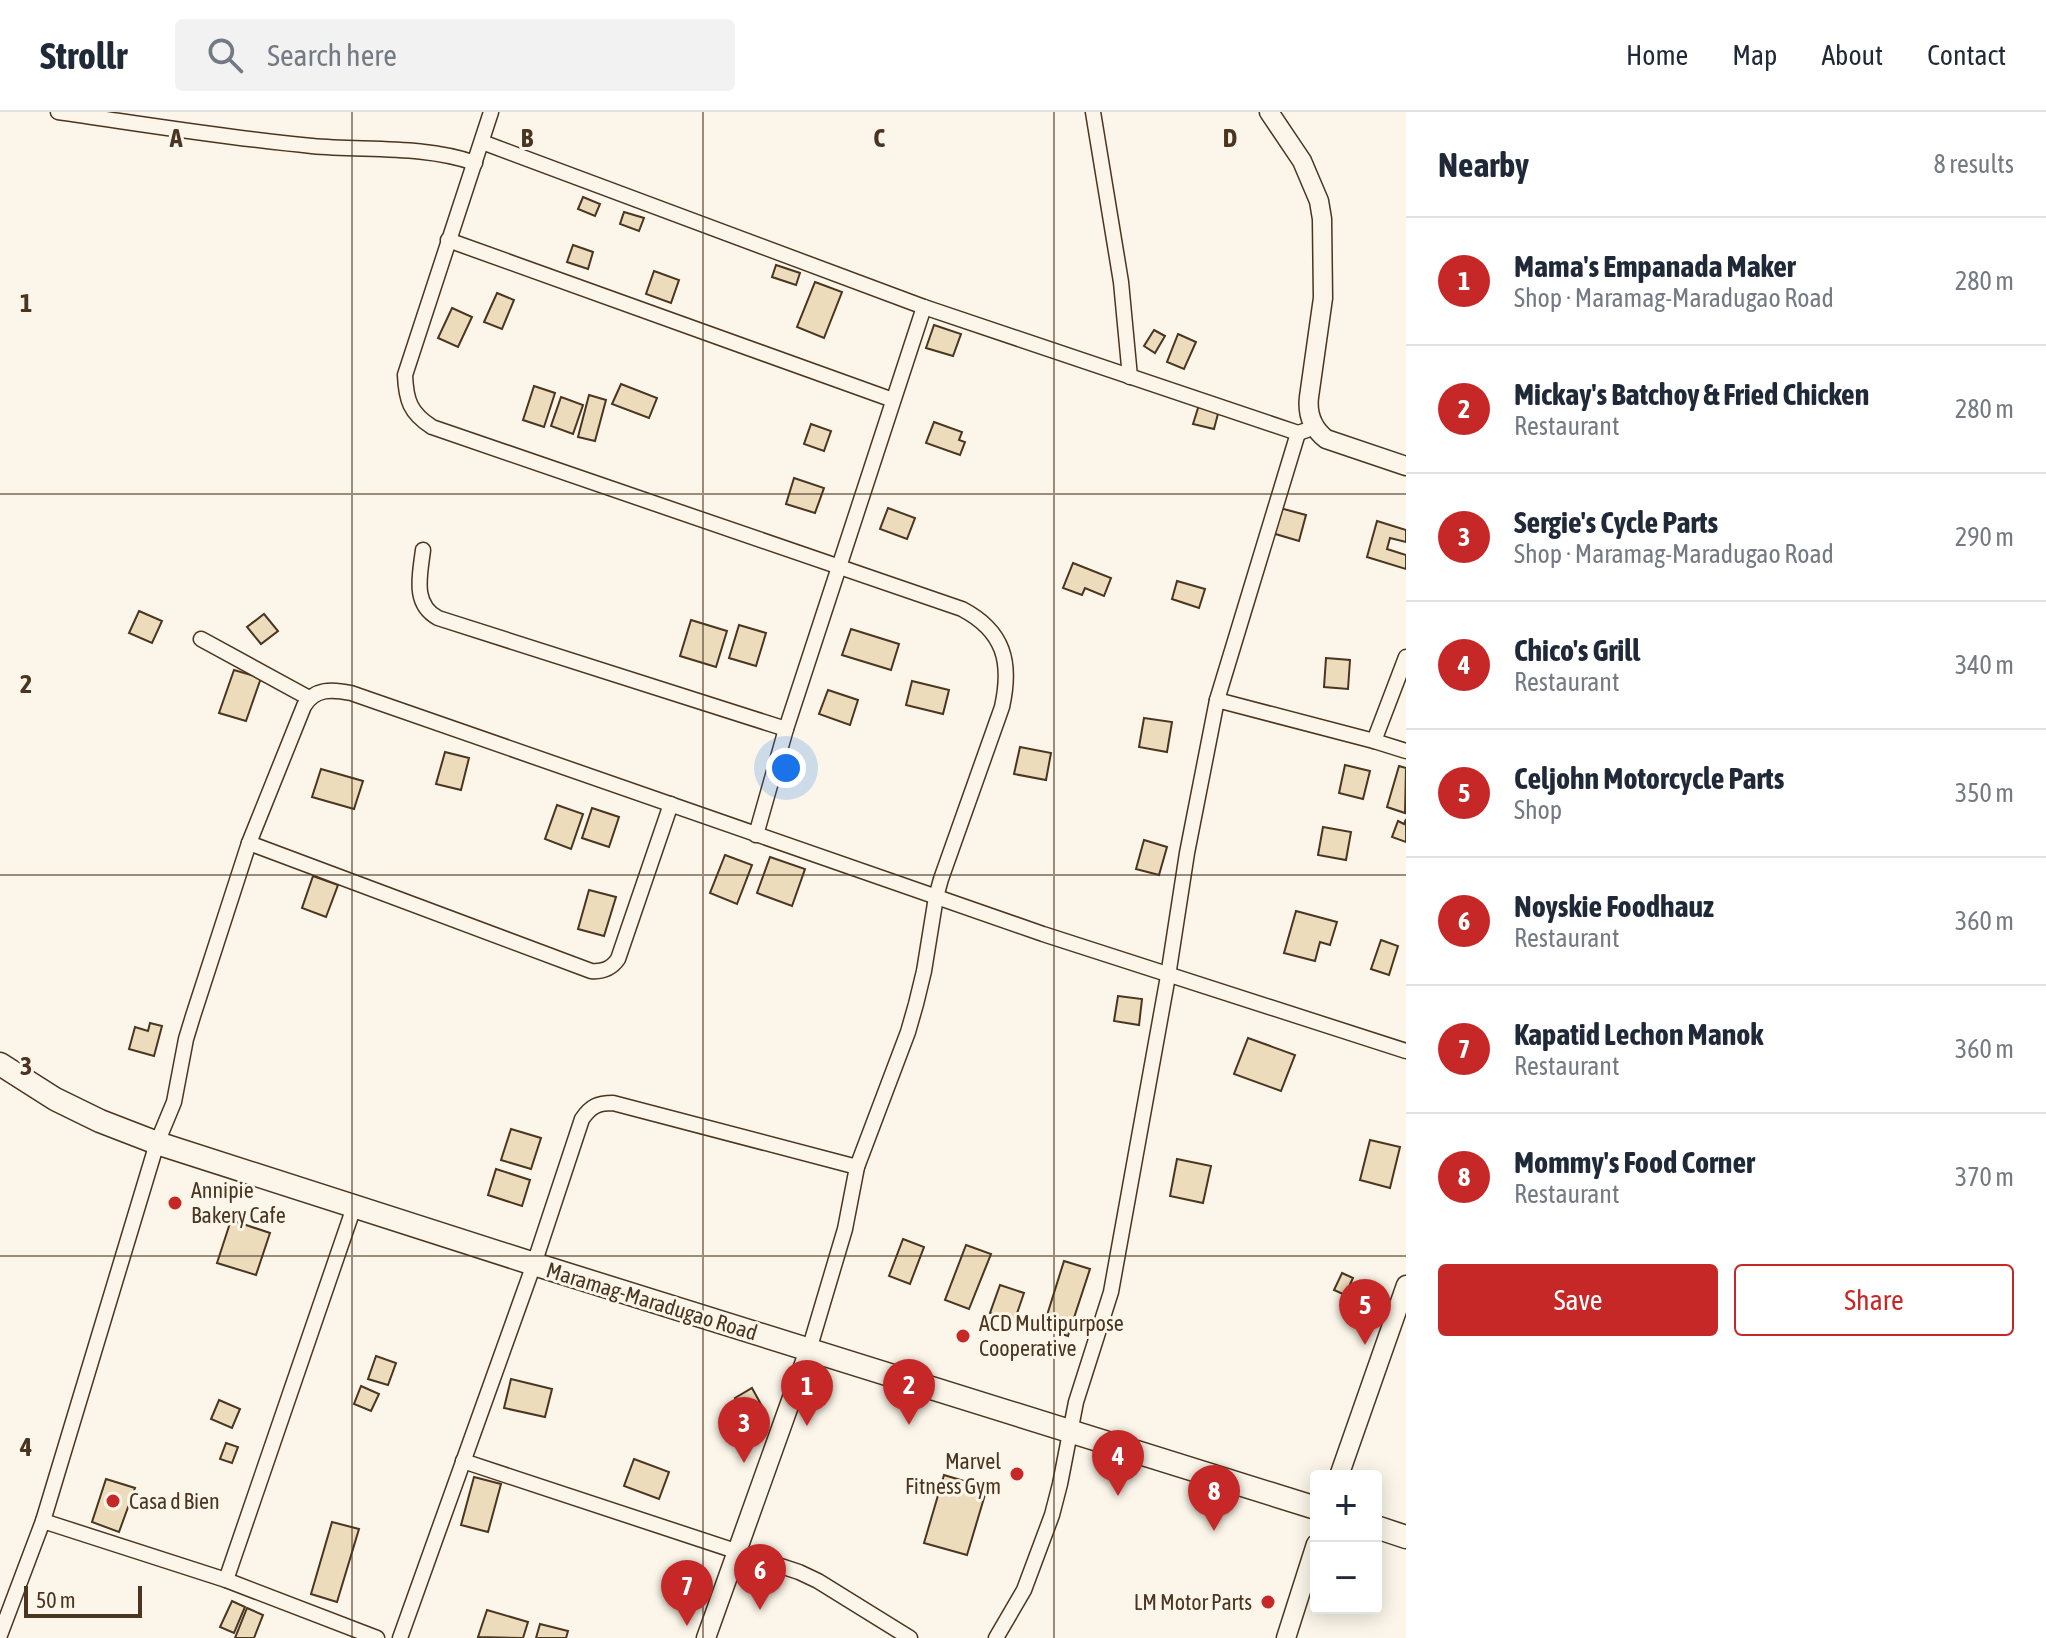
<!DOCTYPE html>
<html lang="en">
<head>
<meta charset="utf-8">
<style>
  body { margin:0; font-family:"Asap Condensed",sans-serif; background:#f2f2f3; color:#1f2937 }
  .controls { position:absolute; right:24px; bottom:24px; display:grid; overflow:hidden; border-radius:8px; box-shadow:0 4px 20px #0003 }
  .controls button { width:72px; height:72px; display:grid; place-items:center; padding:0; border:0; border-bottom:2px solid #e0e1e3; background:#fff; color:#1f2937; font:40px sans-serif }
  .scale { position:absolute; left:24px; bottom:20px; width:118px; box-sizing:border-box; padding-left:8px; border:4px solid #4a3520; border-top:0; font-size:22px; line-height:28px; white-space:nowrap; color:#4a3520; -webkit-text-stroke:6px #fbf6e9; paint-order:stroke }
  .you { position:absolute; left:786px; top:656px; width:28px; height:28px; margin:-20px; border:6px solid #fff; border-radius:50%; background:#1a73e8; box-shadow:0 0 0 12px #1a73e833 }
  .badge { display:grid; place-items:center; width:52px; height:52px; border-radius:50%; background:#c62828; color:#fff; font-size:26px; font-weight:700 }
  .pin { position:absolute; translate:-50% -66px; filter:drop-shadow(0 2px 4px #0008) }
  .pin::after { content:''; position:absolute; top:42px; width:28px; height:24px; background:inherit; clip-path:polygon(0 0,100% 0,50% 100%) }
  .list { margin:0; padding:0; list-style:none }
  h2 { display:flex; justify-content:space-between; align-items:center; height:104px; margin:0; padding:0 32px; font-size:34px }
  h2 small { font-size:26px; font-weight:400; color:#747a83 }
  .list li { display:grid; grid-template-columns:52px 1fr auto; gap:24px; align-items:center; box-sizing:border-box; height:128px; padding:0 32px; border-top:2px solid #e0e1e3 }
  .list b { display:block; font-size:30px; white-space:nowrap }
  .list p { margin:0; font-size:26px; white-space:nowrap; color:#747a83 }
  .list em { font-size:26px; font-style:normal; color:#747a83 }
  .actions { display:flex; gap:16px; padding:24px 32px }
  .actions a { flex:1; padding:18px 0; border:2px solid #c62828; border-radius:8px; text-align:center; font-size:28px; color:#c62828 }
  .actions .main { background:#c62828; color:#fff }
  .icon { flex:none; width:44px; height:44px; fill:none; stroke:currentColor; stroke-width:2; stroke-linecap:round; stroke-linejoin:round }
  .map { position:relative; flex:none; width:1406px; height:1526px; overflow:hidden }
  header { display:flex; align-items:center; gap:48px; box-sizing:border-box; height:112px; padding:0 40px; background:#fff; border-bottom:2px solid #e0e1e3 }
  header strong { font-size:38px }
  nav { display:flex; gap:44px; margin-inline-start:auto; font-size:28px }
  .search { width:560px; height:72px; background:#f2f2f3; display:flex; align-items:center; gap:20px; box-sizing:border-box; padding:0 28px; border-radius:8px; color:#747a83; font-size:30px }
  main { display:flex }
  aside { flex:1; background:#fff }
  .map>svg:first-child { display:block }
  .building { fill:#ecdcbc; stroke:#4a3520; stroke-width:2 }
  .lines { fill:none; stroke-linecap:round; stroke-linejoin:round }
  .minor-casing { stroke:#4a3520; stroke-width:17 }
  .tertiary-casing { stroke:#4a3520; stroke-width:21 }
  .primary-casing { stroke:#4a3520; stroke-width:25 }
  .minor { stroke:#fbf6e9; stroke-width:14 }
  .tertiary { stroke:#fbf6e9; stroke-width:18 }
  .primary { stroke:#fbf6e9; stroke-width:22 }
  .grid { fill:none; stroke:#4a3520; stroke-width:2; stroke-opacity:0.55 }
  .poi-dot { fill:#c62828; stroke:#fbf6e9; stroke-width:3 }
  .labels { text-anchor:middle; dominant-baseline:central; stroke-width:6; stroke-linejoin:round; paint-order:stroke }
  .poi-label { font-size:22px; fill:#4a3520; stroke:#fbf6e9; text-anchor:start }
  .street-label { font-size:22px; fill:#4a3520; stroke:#fbf6e9 }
  .grid-label { font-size:26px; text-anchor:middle; font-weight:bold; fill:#4a3520; stroke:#fbf6e9; stroke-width:6; stroke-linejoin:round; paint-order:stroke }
</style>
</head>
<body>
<header>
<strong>Strollr</strong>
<div class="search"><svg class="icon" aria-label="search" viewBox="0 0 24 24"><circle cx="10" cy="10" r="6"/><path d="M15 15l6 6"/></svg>Search here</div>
<nav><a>Home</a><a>Map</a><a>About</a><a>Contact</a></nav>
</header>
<main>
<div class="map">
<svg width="1406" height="1526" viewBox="0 0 1406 1526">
  <rect width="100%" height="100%" fill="#fbf6e9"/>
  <g class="building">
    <polygon points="583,85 600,92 595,104 578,97"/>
    <polygon points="624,100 644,106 639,119 620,112"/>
    <polygon points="573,133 593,140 588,157 567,150"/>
    <polygon points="776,153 800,161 796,173 772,165"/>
    <polygon points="654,159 679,168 671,191 646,182"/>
    <polygon points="815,170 842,180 824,226 797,215"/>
    <polygon points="497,181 514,188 502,217 484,210"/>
    <polygon points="452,196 472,205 458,235 438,226"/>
    <polygon points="934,213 961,222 953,244 926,236"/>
    <polygon points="1154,218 1165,224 1155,241 1144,234"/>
    <polygon points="1178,222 1196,230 1184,257 1167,250"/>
    <polygon points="621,272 657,286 649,306 612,292"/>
    <polygon points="534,274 555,281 544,315 523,308"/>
    <polygon points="589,283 606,288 595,329 578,325"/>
    <polygon points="561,285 583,293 573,322 551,314"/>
    <polygon points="1199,293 1219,298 1214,317 1193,312"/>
    <polygon points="934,310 962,320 959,328 965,330 960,343 926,331"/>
    <polygon points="811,312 831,319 824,339 804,332"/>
    <polygon points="794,366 824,376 815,401 786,392"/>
    <polygon points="888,396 915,406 907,427 880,417"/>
    <polygon points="1280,396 1306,403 1299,429 1272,421"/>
    <polygon points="1377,409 1406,418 1406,430 1390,426 1387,437 1406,443 1406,457 1367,445"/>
    <polygon points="1073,451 1111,466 1104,484 1085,476 1082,483 1063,476"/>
    <polygon points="1177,469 1205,477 1199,496 1172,487"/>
    <polygon points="139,499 162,509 152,531 129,521"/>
    <polygon points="264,502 278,519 261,532 247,515"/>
    <polygon points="691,508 727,519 716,555 680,544"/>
    <polygon points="739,513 766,521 756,554 729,546"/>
    <polygon points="851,517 899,532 891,558 842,543"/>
    <polygon points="1326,546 1350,548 1348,577 1324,575"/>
    <polygon points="234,558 261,566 246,609 219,601"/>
    <polygon points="912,569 949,578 943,602 906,593"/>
    <polygon points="828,578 858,588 850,613 819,602"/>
    <polygon points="1144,606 1172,610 1167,640 1139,635"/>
    <polygon points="1020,635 1051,641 1046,668 1014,662"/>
    <polygon points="445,640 469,646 461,678 436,672"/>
    <polygon points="1345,653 1370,659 1363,687 1339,681"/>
    <polygon points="1399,654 1406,656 1405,701 1387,695"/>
    <polygon points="321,657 363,669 354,697 312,685"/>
    <polygon points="557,693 583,702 571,737 545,727"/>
    <polygon points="592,696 619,705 609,735 582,726"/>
    <polygon points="1406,707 1406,730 1392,725 1398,709 1404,712"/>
    <polygon points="1323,715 1351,720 1346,748 1318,743"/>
    <polygon points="1144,728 1167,735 1159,763 1136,757"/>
    <polygon points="725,743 752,753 737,792 710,781"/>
    <polygon points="770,745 805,757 792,794 757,781"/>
    <polygon points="313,764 338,773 326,805 302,796"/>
    <polygon points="589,778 616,785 604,824 578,817"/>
    <polygon points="1296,799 1337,810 1330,833 1320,830 1315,849 1284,841"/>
    <polygon points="1381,828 1398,834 1389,863 1371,857"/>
    <polygon points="1118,884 1142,887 1139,913 1114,909"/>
    <polygon points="150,911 162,914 154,944 129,937 135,915 148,919"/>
    <polygon points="1248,926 1295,943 1281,979 1234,962"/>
    <polygon points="511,1017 541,1026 531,1057 501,1048"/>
    <polygon points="1370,1028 1400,1035 1390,1076 1360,1068"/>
    <polygon points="1177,1047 1211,1054 1203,1091 1170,1084"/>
    <polygon points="496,1057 530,1068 522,1094 488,1083"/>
    <polygon points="231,1108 270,1121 256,1163 217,1151"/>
    <polygon points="903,1127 924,1135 910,1172 889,1164"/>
    <polygon points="966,1133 991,1142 969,1197 945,1188"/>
    <polygon points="1064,1149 1090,1157 1068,1224 1043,1216"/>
    <polygon points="1342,1161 1353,1166 1345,1183 1334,1178"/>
    <polygon points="1000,1173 1024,1181 1014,1210 990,1201"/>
    <polygon points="376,1244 396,1251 388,1273 368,1267"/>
    <polygon points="511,1267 552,1277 545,1305 504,1296"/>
    <polygon points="361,1274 379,1282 371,1299 354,1292"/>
    <polygon points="752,1276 763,1296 746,1305 735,1286"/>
    <polygon points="219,1288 240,1297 232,1316 211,1307"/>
    <polygon points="226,1331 238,1335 232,1351 220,1347"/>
    <polygon points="634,1347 669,1360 659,1387 624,1374"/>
    <polygon points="944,1363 987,1376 967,1443 924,1431"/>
    <polygon points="474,1365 501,1372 488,1420 461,1413"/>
    <polygon points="106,1367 135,1376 119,1420 92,1410"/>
    <polygon points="332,1410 359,1417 337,1490 311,1482"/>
    <polygon points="232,1489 245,1495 234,1521 220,1515"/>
    <polygon points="247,1496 263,1503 254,1526 235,1526"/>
    <polygon points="487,1498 528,1510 523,1526 478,1525"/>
    <polygon points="540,1512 568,1519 566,1526 536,1526"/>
  </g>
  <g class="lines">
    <g class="minor-casing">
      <g id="minor">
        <path d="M 58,0 C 142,12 227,26 312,34 C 365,39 423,33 475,51"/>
        <path d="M 491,0 L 405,263 C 406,288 410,301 432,315 L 962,497 C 1004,519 1012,550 1002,595 L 941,767 L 936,785 L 924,859 L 916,892 L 908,920 L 857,1055 L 845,1117 L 809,1238"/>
        <polyline points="1093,0 1121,170 1130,265"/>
        <polyline points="482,30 924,195 1298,321 1307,318"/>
        <polyline points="448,128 893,288"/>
        <path d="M 423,438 C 420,463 412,492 438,506 L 786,617"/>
        <polyline points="201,527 309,586"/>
        <polyline points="1217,588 1374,629 1406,639"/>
        <polyline points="1374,629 1406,545"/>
        <polyline points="756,723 786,617 924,195"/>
        <path d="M 249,731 L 591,859 C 603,860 611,857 618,847 L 671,692"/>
        <polyline points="463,1349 799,1460 818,1469 910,1526"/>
        <polyline points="43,1409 226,1468 377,1526"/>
        <polyline points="226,1468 354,1095"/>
        <path d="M 0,1523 L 43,1409 L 157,1031 L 174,990 L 186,927 L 193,904 L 249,731 L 304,594 C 315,576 332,577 351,581 L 1043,822 L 1406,939"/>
        <path d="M 400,1526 L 534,1152 L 582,1007 C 591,994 598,991 613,991 L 857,1055"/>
        <polyline points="996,1526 1024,1478 1052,1403 1060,1372 1076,1290 1111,1180 1168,864 1187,741 1217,588 1298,321"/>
      </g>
    </g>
    <g class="tertiary-casing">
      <g id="tertiary">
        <path d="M 1269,0 L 1302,49 L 1319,89 L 1322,107 L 1323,186 L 1309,285 C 1307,302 1312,316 1326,327 L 1406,354"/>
        <polyline points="1339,1364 1406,1173"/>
        <polyline points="706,1526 809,1238"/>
        <polyline points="1286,1526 1316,1432"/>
      </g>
    </g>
    <g class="primary-casing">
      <g id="primary">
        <polyline points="0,952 55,987 100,1009 157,1031 534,1152 1316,1396"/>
        <polyline points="1376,1415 1406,1425"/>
      </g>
    </g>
    <use href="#minor" class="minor"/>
    <use href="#tertiary" class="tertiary"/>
    <use href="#primary" class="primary"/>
  </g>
  <path class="grid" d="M 352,0 L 352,1526M 703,0 L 703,1526M 1054,0 L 1054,1526M 0,382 L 1406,382M 0,763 L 1406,763M 0,1144 L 1406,1144"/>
  <g class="poi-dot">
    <circle cx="175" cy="1091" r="8"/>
    <circle cx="963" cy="1224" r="8"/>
    <circle cx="1017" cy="1362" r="8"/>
    <circle cx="113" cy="1389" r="8"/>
    <circle cx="1268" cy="1490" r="8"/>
  </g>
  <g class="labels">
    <g class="poi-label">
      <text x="191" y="1078">Annipie<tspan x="191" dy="25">Bakery Cafe</tspan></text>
      <text x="979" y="1211">ACD Multipurpose<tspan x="979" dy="25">Cooperative</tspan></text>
      <text x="1001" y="1349" text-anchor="end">Marvel<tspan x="1001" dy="25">Fitness Gym</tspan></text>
      <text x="129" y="1389">Casa d Bien</text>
      <text x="1252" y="1490" text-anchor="end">LM Motor Parts</text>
    </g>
    <g class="street-label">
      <text transform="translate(652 1189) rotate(17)">Maramag-Maradugao Road</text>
    </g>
  </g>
  <g class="grid-label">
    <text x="176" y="35">A</text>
    <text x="527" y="35">B</text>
    <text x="879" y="35">C</text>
    <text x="1230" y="35">D</text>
    <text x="26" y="200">1</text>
    <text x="26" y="581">2</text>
    <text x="26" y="963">3</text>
    <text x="26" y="1344">4</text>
  </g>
</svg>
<div class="controls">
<button>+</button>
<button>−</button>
</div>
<div class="scale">50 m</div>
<div class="you"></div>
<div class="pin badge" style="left:807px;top:1314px">1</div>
<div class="pin badge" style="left:909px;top:1313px">2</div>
<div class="pin badge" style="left:744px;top:1351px">3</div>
<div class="pin badge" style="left:1118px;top:1384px">4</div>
<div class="pin badge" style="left:1365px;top:1233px">5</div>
<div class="pin badge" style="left:760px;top:1498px">6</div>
<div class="pin badge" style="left:687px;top:1514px">7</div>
<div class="pin badge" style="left:1214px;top:1419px">8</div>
</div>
<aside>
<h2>Nearby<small>8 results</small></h2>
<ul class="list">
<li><span class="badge">1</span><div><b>Mama's Empanada Maker</b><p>Shop · Maramag-Maradugao Road</p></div><em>280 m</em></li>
<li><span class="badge">2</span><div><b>Mickay's Batchoy &amp; Fried Chicken</b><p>Restaurant</p></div><em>280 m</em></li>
<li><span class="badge">3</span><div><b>Sergie's Cycle Parts</b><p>Shop · Maramag-Maradugao Road</p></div><em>290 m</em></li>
<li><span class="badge">4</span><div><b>Chico's Grill</b><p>Restaurant</p></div><em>340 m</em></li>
<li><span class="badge">5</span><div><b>Celjohn Motorcycle Parts</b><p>Shop</p></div><em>350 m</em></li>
<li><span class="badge">6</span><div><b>Noyskie Foodhauz</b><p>Restaurant</p></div><em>360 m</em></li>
<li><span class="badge">7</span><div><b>Kapatid Lechon Manok</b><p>Restaurant</p></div><em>360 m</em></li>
<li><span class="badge">8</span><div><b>Mommy's Food Corner</b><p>Restaurant</p></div><em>370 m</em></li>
</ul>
<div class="actions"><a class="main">Save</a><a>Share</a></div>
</aside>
</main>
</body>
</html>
